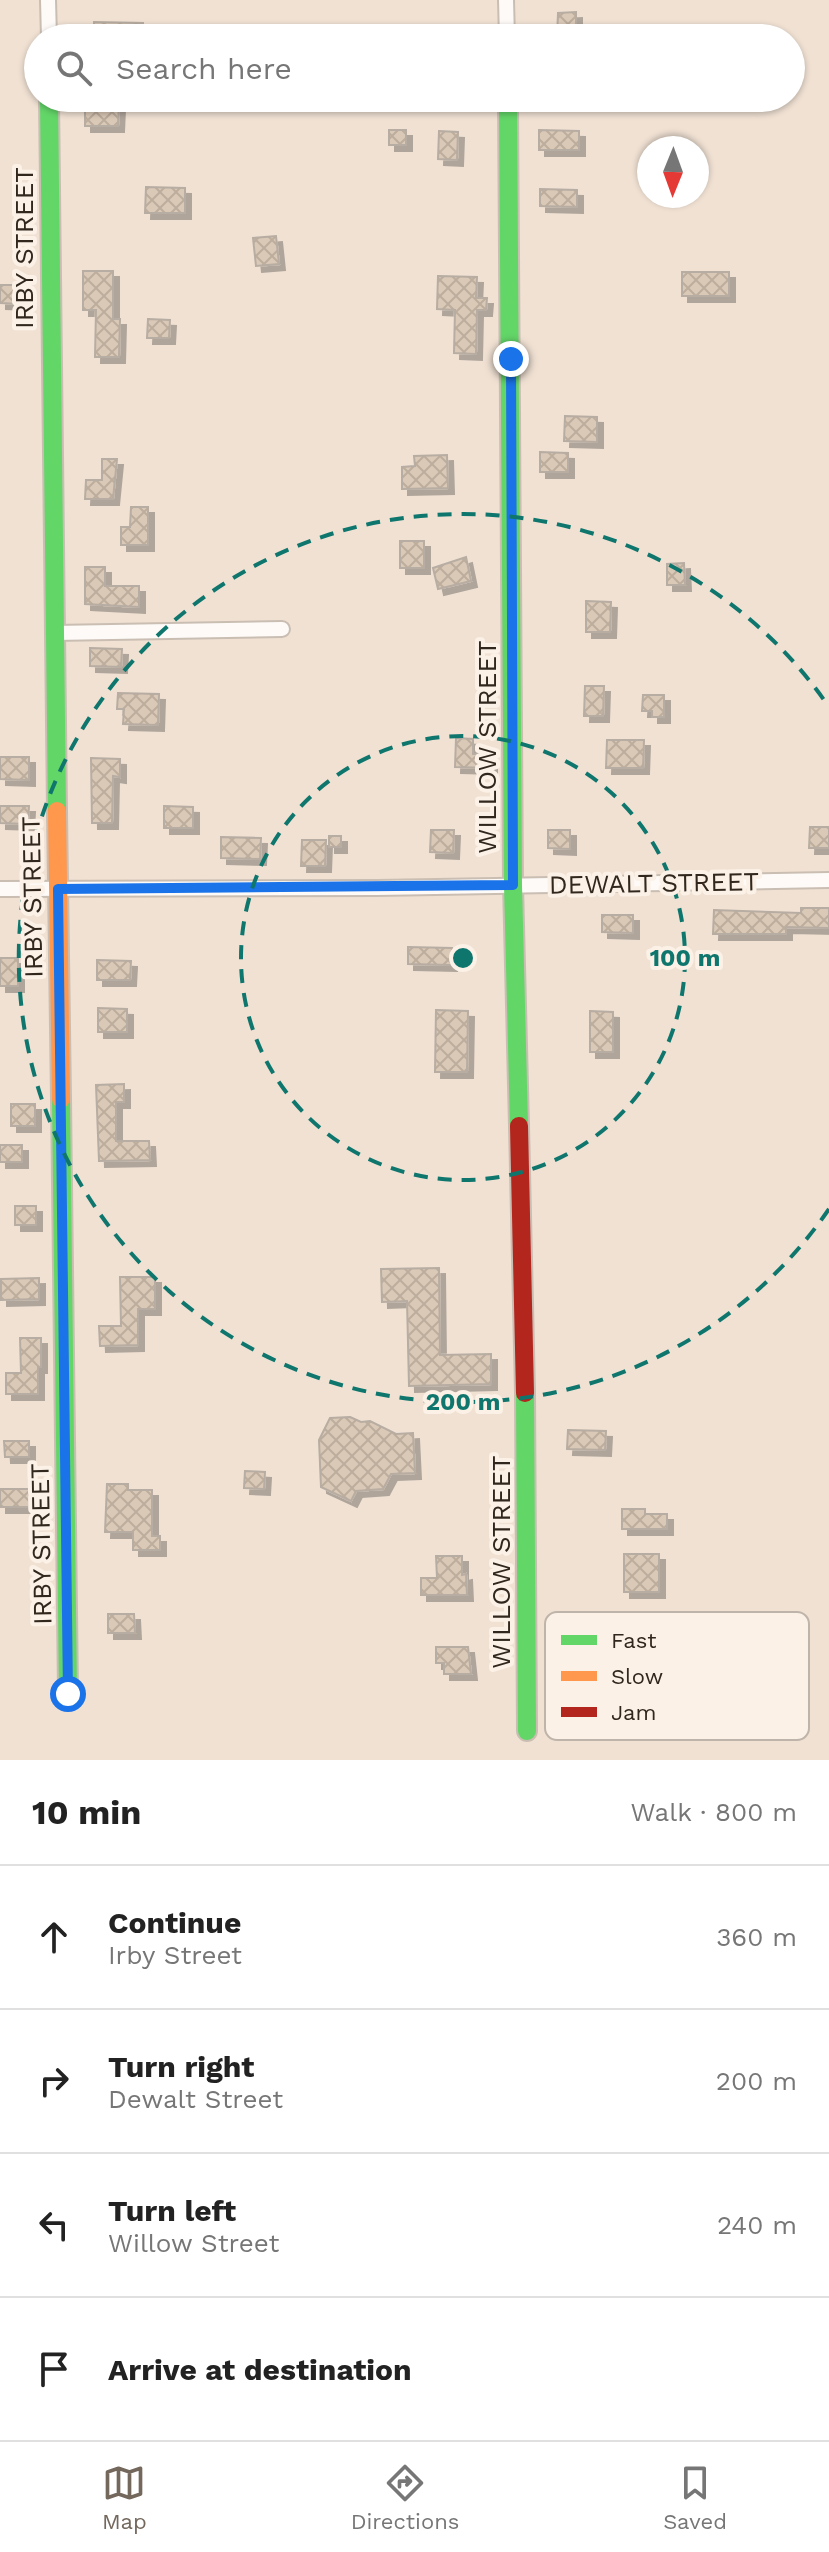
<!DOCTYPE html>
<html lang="en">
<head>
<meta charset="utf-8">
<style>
  body { margin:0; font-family:"Work Sans",sans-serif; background:#f2f2f2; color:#222 }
  .compass { position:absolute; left:637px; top:136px; width:72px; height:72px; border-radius:50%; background:#fff; box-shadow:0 2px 6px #0004; rotate:181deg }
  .stop { position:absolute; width:24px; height:24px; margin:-18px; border:6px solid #1a73e8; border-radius:50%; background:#fff }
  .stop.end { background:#1a73e8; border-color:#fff; box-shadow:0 2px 8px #0008 }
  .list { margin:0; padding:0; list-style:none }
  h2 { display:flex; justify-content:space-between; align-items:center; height:104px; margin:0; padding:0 32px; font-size:34px }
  h2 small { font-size:26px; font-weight:400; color:#767676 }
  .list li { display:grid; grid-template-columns:52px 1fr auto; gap:24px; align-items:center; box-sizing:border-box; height:144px; padding:0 32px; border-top:2px solid #e0e0e0 }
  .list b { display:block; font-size:30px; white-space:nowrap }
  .list p { margin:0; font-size:26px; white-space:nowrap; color:#767676 }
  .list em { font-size:26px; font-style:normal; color:#767676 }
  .icon { flex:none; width:44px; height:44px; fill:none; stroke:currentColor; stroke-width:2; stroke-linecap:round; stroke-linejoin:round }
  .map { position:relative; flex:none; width:829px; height:1760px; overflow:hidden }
  .search { position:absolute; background:#fff; box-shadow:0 2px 6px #0004; left:24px; right:24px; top:24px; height:88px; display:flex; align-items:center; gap:20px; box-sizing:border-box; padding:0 28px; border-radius:44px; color:#767676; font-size:30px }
  .sheet { height:680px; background:#fff }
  nav { display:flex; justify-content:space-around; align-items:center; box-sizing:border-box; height:112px; border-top:2px solid #e0e0e0; background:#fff; font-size:22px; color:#767676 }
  nav a { display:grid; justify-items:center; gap:4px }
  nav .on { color:#74685d }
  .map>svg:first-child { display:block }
  .building { fill:url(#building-cross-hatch); stroke:#b8ada2; stroke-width:2; filter:url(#shadow) }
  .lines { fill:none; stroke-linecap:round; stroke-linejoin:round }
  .street-casing { stroke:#cabeb3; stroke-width:18 }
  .fast-casing { stroke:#cabeb3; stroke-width:22 }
  .slow-casing { stroke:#cabeb3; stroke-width:22 }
  .jam-casing { stroke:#cabeb3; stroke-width:22 }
  .street { stroke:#fdfaf8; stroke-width:14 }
  .fast { stroke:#63d668; stroke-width:18 }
  .slow { stroke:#ff974d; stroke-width:18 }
  .jam { stroke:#b3261e; stroke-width:18 }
  .route { stroke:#1a73e8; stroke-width:10 }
  .ring { fill:none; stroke:#0f766e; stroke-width:4; stroke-dasharray:14 10 }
  .labels { text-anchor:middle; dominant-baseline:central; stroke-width:8; stroke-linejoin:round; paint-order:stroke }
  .street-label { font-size:26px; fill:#31271d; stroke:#fcf1e6 }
  .key { fill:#fcf1e6; stroke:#bfb4aa; stroke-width:2 }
  .key-label { font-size:22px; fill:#31271d }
  .centre { fill:#0f766e; stroke:#fcf1e6; stroke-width:4 }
  .ring-label { font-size:24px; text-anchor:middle; font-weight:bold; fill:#0f766e; stroke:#fcf1e6; stroke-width:8; stroke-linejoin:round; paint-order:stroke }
</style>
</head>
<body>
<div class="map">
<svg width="829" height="1760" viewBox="0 0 829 1760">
  <defs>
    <pattern id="building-cross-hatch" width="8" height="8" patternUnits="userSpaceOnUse" patternTransform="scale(2)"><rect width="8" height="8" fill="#dbc9b7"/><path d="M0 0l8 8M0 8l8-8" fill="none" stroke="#bcad9d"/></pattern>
    <filter id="shadow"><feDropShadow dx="6" dy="6" stdDeviation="0" flood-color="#0004"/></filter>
  </defs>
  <rect width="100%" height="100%" fill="#f0e1d3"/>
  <g class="building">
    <polygon points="576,12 576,38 557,38 558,13"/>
    <polygon points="94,22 143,23 142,38 94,38"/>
    <polygon points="85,103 119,104 118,126 85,126"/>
    <rect x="389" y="130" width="17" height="15"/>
    <polygon points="539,130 579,131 579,150 539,150"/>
    <polygon points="439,131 458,132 457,160 438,159"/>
    <polygon points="146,187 185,188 185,213 145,213"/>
    <polygon points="540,189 577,190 577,207 540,206"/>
    <polygon points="276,236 279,264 256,266 253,238"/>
    <polygon points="83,271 113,271 113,319 120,319 119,357 95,357 96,310 83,310"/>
    <rect x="682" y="272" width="47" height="24"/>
    <polygon points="438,276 477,277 476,298 487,298 486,310 477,310 476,354 454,353 455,310 437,309"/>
    <polygon points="0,285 21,285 21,304 0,303"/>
    <polygon points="148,319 170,320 169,338 147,338"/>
    <polygon points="565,416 597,417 597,442 564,441"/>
    <polygon points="540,452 568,453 568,472 540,472"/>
    <polygon points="447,455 448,488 402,489 402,467 415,466 414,456"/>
    <polygon points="102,459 117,459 113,499 85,499 86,480 102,480"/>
    <polygon points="131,507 148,507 148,545 121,545 121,527 130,527"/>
    <rect x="400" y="541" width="24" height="27"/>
    <polygon points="466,557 471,581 438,589 433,568"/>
    <polygon points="684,563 685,585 667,585 667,564"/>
    <polygon points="85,567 105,567 105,586 139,586 139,607 85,604"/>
    <polygon points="586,601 611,602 610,632 586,632"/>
    <polygon points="90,648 122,649 121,667 90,666"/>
    <polygon points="585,686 604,686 603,716 584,716"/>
    <polygon points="118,693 159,694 158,725 123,724 124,709 117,709"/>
    <polygon points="643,695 664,695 664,717 652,717 652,711 642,711"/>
    <polygon points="456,738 473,739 473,754 491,754 491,768 455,767"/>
    <polygon points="607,740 644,740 643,768 606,768"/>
    <polygon points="0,757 29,757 29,780 0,779"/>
    <polygon points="91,758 120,759 120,777 113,776 112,823 92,823"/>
    <polygon points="0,806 29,806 28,824 0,823"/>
    <polygon points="164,806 193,807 193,828 164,828"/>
    <polygon points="810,827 829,827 829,848 809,848"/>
    <polygon points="431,830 454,830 453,853 430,852"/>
    <polygon points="548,830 570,830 570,849 548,848"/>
    <rect x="329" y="836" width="12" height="11"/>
    <polygon points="221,837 261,838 260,859 221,858"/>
    <polygon points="302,840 326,840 325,866 301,866"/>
    <polygon points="801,908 829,908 829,928 786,927 786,934 713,934 714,910 801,913"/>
    <polygon points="602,915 633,915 633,933 602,932"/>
    <polygon points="408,947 452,948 451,965 408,964"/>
    <rect x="0" y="958" width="18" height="28"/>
    <polygon points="97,960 131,961 130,980 97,980"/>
    <polygon points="98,1008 127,1009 127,1032 98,1032"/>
    <polygon points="436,1010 468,1011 467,1072 435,1072"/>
    <polygon points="590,1011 613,1012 613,1052 590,1052"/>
    <polygon points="124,1084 124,1102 116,1102 116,1141 149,1141 150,1160 99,1161 96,1085"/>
    <rect x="11" y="1104" width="24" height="22"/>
    <rect x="0" y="1145" width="22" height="17"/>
    <rect x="15" y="1206" width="21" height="19"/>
    <polygon points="439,1268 440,1355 491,1354 491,1384 409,1386 407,1301 382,1302 381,1269"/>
    <polygon points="120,1277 155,1277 155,1309 138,1309 138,1345 100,1346 99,1326 121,1326"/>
    <polygon points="39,1278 39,1299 1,1300 1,1279"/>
    <polygon points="20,1338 41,1338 41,1367 38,1367 38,1394 6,1394 6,1373 21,1373"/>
    <polygon points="350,1417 361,1422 370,1421 396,1434 413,1433 415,1473 391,1474 383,1489 356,1491 351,1501 321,1487 319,1440 330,1418"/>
    <polygon points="568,1430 606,1431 605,1450 567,1449"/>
    <polygon points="4,1441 29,1441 29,1457 5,1457"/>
    <polygon points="245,1471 265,1472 264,1489 244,1488"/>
    <polygon points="107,1484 128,1484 128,1490 152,1490 152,1536 160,1536 160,1550 133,1550 133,1532 105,1532"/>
    <rect x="0" y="1489" width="29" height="18"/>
    <polygon points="622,1509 645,1509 645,1514 667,1514 667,1529 622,1529"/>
    <rect x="624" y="1554" width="35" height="38"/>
    <polygon points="436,1556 462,1556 462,1575 466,1574 467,1595 421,1595 421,1578 437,1578"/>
    <polygon points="108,1614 134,1614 135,1633 108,1633"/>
    <polygon points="436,1647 468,1647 471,1674 444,1674 444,1663 436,1663"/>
  </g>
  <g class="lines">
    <g class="street-casing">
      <g id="street">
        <polyline points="48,0 49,38"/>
        <polyline points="506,0 507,38"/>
        <polyline points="54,633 282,629"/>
        <polyline points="0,889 377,888 829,880"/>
      </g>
    </g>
    <g class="fast-casing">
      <g id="fast">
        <polyline points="49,98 57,811"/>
        <polyline points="508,98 513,885 519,1126"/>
        <polyline points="61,1099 68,1694"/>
        <polyline points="525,1393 527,1731"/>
      </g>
    </g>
    <g class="slow-casing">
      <polyline id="slow" points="57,811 61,1099"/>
    </g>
    <g class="jam-casing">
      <polyline id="jam" points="519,1126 525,1393"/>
    </g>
    <use href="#street" class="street"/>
    <use href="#fast" class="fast"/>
    <use href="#slow" class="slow"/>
    <use href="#jam" class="jam"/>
  </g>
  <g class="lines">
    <polyline class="route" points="68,1694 58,889 513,885 511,359"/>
  </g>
  <g class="ring">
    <circle cx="463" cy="958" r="222"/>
    <path d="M829 1209A444 444 0 1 1 829 707"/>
  </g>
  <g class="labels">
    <g class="street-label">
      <text transform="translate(24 248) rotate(-90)">IRBY STREET</text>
      <text transform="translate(487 747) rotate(-90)">WILLOW STREET</text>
      <text transform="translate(654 883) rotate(-1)">DEWALT STREET</text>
      <text transform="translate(32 897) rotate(-91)">IRBY STREET</text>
      <text transform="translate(41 1544) rotate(-91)">IRBY STREET</text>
      <text transform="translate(501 1562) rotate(-90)">WILLOW STREET</text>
    </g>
  </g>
  <rect x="545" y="1612" width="264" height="128" rx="12" class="key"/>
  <rect x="561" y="1635" width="36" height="10" fill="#63d668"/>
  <rect x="561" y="1671" width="36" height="10" fill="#ff974d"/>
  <rect x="561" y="1707" width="36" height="10" fill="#b3261e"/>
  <g class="key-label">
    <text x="611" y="1648">Fast</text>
    <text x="611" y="1684">Slow</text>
    <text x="611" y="1720">Jam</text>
  </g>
  <circle cx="463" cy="958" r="12" class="centre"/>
  <g class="ring-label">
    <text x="685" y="966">100 m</text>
    <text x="463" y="1410">200 m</text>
  </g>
</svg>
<svg class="compass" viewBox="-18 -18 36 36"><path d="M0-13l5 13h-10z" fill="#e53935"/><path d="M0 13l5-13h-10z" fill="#767676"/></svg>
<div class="stop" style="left:68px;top:1694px"></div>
<div class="stop end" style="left:511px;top:359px"></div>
<div class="search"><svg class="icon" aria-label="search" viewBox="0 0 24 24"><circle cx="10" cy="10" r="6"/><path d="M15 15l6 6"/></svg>Search here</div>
</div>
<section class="sheet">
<h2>10 min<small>Walk · 800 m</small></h2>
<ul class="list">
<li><svg class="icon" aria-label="ahead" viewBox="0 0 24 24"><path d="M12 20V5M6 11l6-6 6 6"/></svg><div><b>Continue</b><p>Irby Street</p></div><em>360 m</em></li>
<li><svg class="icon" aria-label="right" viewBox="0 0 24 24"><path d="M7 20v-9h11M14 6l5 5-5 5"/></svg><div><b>Turn right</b><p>Dewalt Street</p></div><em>200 m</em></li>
<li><svg class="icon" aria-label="left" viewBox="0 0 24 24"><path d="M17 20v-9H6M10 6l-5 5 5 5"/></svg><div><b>Turn left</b><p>Willow Street</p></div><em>240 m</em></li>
<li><svg class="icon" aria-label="arrive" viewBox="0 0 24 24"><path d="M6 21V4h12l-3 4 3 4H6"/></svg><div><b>Arrive at destination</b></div></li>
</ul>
</section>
<nav>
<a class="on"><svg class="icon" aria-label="map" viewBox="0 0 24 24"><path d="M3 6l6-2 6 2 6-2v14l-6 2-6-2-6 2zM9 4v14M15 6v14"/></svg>Map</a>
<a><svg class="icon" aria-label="directions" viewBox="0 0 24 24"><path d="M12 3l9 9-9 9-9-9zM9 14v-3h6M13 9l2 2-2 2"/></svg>Directions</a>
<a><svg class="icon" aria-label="saved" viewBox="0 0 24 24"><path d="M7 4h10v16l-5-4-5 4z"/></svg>Saved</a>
</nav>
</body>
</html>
